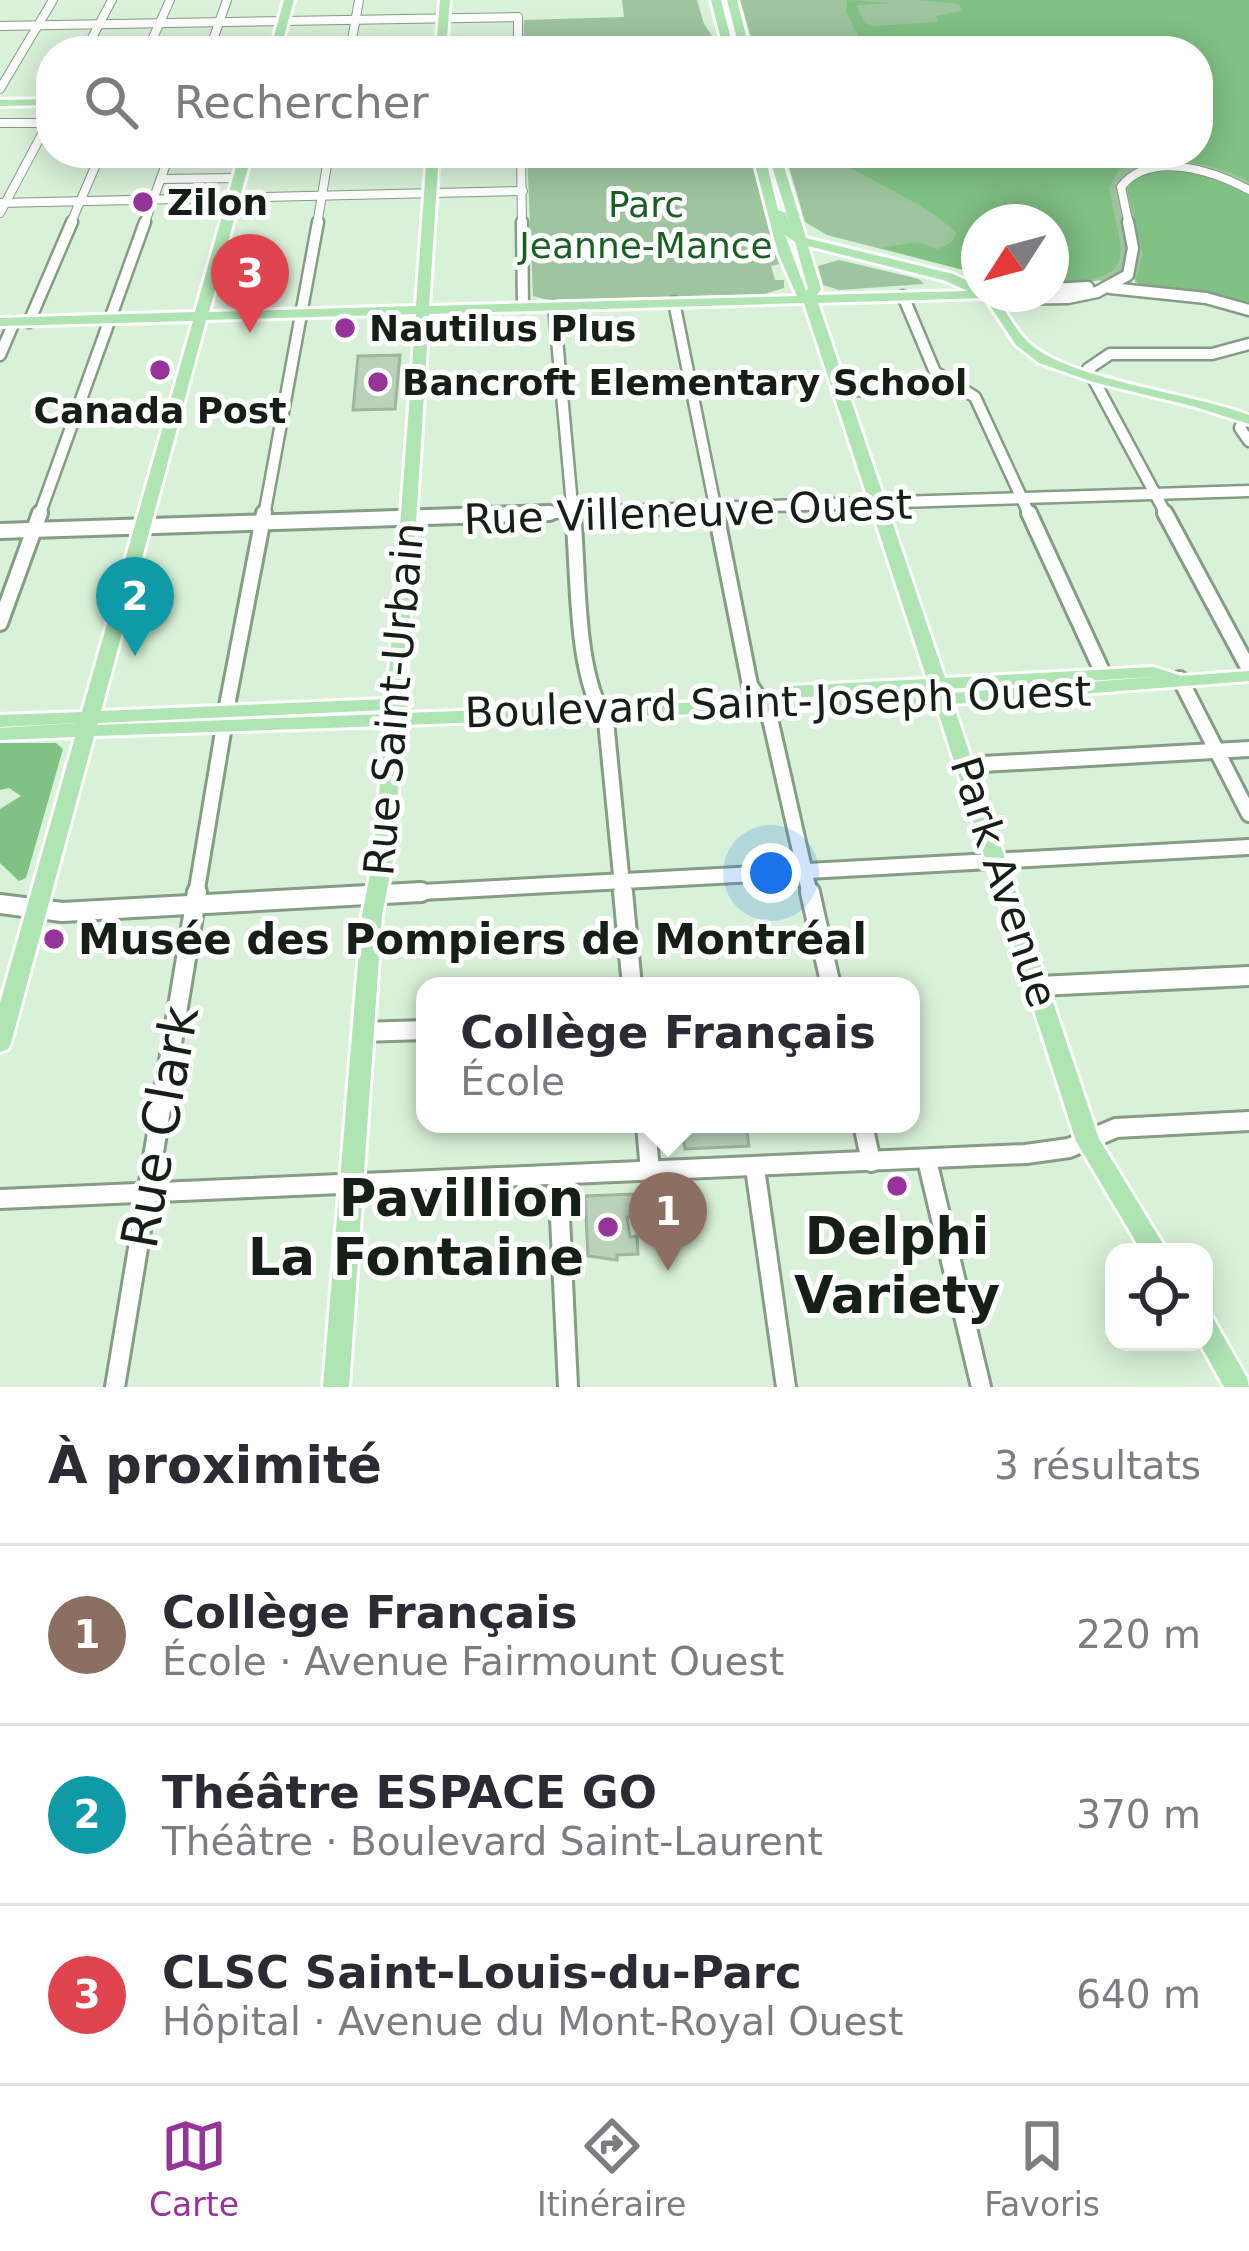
<!DOCTYPE html>
<html lang="fr">
<head>
<meta charset="utf-8">
<style>
  body { margin:0; font-family:"DejaVu Sans",sans-serif; background:#f2f2f3; color:#2b2b33 }
  .controls { position:absolute; right:36px; bottom:36px; display:grid; overflow:hidden; border-radius:24px; box-shadow:0 6px 30px #0003 }
  .controls button { width:108px; height:108px; display:grid; place-items:center; padding:0; border:0; border-bottom:3px solid #e1e1e2; background:#fff; color:#2b2b33; font:60px sans-serif }
  .compass { position:absolute; left:961px; top:204px; width:108px; height:108px; border-radius:50%; background:#fff; box-shadow:0 6px 30px #0003; rotate:234deg }
  .you { position:absolute; left:771px; top:873px; width:42px; height:42px; margin:-30px; border:9px solid #fff; border-radius:50%; background:#1a73e8; box-shadow:0 0 0 18px #1a73e833 }
  .badge { display:grid; place-items:center; width:78px; height:78px; border-radius:50%; background:#96349b; color:#fff; font-size:39px; font-weight:700 }
  .pin { position:absolute; translate:-50% -99px; filter:drop-shadow(0 3px 6px #0008) }
  .pin::after { content:''; position:absolute; top:63px; width:42px; height:36px; background:inherit; clip-path:polygon(0 0,100% 0,50% 100%) }
  .popup { position:absolute; left:416px; top:977px; width:504px; height:156px; box-sizing:border-box; display:grid; place-content:center; border-radius:24px; background:#fff; filter:drop-shadow(0 3px 9px #0005); font-size:39px; white-space:nowrap; color:#7c7c81 }
  .popup b { font-size:45px; color:#2b2b33 }
  .popup::after { content:''; position:absolute; left:50%; top:100%; margin-left:-24px; border:24px solid transparent; border-top-color:#fff }
  .list { margin:0; padding:0; list-style:none }
  h2 { display:flex; justify-content:space-between; align-items:center; height:156px; margin:0; padding:0 48px; font-size:51px }
  h2 small { font-size:39px; font-weight:400; color:#7c7c81 }
  .list li { display:grid; grid-template-columns:78px 1fr auto; gap:36px; align-items:center; box-sizing:border-box; height:180px; padding:0 48px; border-top:3px solid #e1e1e2 }
  .list b { display:block; font-size:45px; white-space:nowrap }
  .list p { margin:0; font-size:39px; white-space:nowrap; color:#7c7c81 }
  .list em { font-size:39px; font-style:normal; color:#7c7c81 }
  .icon { flex:none; width:66px; height:66px; fill:none; stroke:currentColor; stroke-width:2; stroke-linecap:round; stroke-linejoin:round }
  .map { position:relative; flex:none; width:1249px; height:1387px; overflow:hidden }
  .search { position:absolute; background:#fff; box-shadow:0 6px 30px #0003; left:36px; right:36px; top:36px; height:132px; display:flex; align-items:center; gap:30px; box-sizing:border-box; padding:0 42px; border-radius:48px; color:#7c7c81; font-size:45px }
  .sheet { height:696px; background:#fff }
  nav { display:flex; justify-content:space-around; align-items:center; box-sizing:border-box; height:168px; border-top:3px solid #e1e1e2; background:#fff; font-size:33px; color:#7c7c81 }
  nav a { display:grid; justify-items:center; gap:6px }
  nav .on { color:#96349b }
  .map>svg:first-child { display:block }
  .green { fill:#9ec59f }
  .forest { fill:#81c184 }
  .building { fill:#bad2ba; stroke:#9eb69f; stroke-width:3 }
  .lines { fill:none; stroke-linecap:round; stroke-linejoin:round }
  .minor-far3-casing { stroke:#859c85; stroke-width:10 }
  .minor-far2-casing { stroke:#859c85; stroke-width:15 }
  .minor-far1-casing { stroke:#859c85; stroke-width:20 }
  .minor-casing { stroke:#859c85; stroke-width:24 }
  .major-casing { stroke:#fff; stroke-width:6 }
  .minor-far3 { stroke:#fff; stroke-width:8 }
  .minor-far2 { stroke:#fff; stroke-width:10 }
  .minor-far1 { stroke:#fff; stroke-width:14 }
  .minor { stroke:#fff; stroke-width:18 }
  .major { fill:#afe4b3; fill-rule:evenodd }
  .poi-dot { fill:#96349b; stroke:#fff; stroke-width:4.5 }
  .labels { text-anchor:middle; dominant-baseline:central; stroke-width:10; stroke-linejoin:round; paint-order:stroke }
  .far-poi-label { font-size:36px; font-weight:bold; fill:#161f17; stroke:#fff; text-anchor:start }
  .far-park-label { font-size:36px; fill:#1b5e24; stroke:#fff }
  .street-label { font-size:42px; fill:#161f17; stroke:#fff }
  .poi-label { font-size:42px; font-weight:bold; fill:#161f17; stroke:#fff; text-anchor:start }
  .near-street-label { font-size:51px; fill:#161f17; stroke:#fff }
  .near-poi-label { font-size:51px; font-weight:bold; fill:#161f17; stroke:#fff; text-anchor:end }
</style>
</head>
<body>
<div class="map">
<svg width="1249" height="1387" viewBox="0 0 1249 1387">
  <rect width="100%" height="100%" fill="#d9f1d9"/>
  <g class="green">
    <polygon points="622,0 697,0 704,24 722,51 523,51 524,20 624,17"/>
    <polygon points="740,0 1249,0 1249,306 1138,284 1134,279 1051,283 1051,222 979,222 979,274 827,235 805,222 785,153 1198,153 1198,51 755,51"/>
    <polygon points="527,153 750,153 780,264 771,266 775,280 784,280 784,288 764,294 548,300 533,296"/>
    <polygon points="839,260 919,279 924,284 839,290 823,285 818,266"/>
  </g>
  <g class="forest">
    <path d="M 847,0 L 893,3 L 856,5 L 865,23 L 874,26 L 938,22 L 936,16 L 962,11 L 959,4 L 918,0 L 1249,0 L 1249,182 C 1211,160 1161,156 1119,170 L 1109,188 C 1122,260 1142,279 1051,283 L 1051,222 L 979,222 L 979,274 L 881,248 L 917,242 L 938,249 L 951,243 L 957,233 C 920,199 868,181 826,153 L 852,153 L 855,160 L 880,167 L 891,164 L 894,153 L 962,159 L 975,153 L 1000,153 L 1016,163 L 1033,159 L 1034,153 L 1067,153 L 1067,161 L 1092,153 L 1198,153 L 1198,51 L 866,51 L 846,12 Z"/>
    <polygon points="1158,170 1197,172 1249,194 1249,306 1135,282 1143,254 1127,189 1138,176"/>
    <polygon points="0,743 56,743 63,749 26,878 19,881 0,863 0,809 21,796 9,788 0,790"/>
  </g>
  <g class="building">
    <polygon points="400,355 395,409 353,410 358,356"/>
    <polygon points="681,1124 746,1124 749,1146 685,1149"/>
    <polygon points="634,1194 635,1217 627,1217 630,1237 637,1236 638,1254 617,1255 617,1260 588,1256 585,1196"/>
  </g>
  <g class="lines">
    <g class="minor-far3-casing">
      <g id="minor-far3">
        <polyline points="0,26 518,17 518,51"/>
        <polyline points="85,51 112,0"/>
        <polyline points="147,51 170,0"/>
        <polyline points="209,51 227,0"/>
        <polyline points="350,51 359,0"/>
        <polyline points="0,89 53,0"/>
        <polyline points="0,123 48,123"/>
        <polyline points="521,153 522,225"/>
        <polyline points="161,179 239,178"/>
        <polyline points="0,203 523,191"/>
        <polyline points="0,213 51,117"/>
        <polyline points="70,225 101,153"/>
        <polyline points="144,225 170,153"/>
        <polyline points="317,225 329,153"/>
        <path d="M 1129,225 L 1121,187 C 1150,149 1214,171 1249,190"/>
      </g>
    </g>
    <g class="minor-far2-casing">
      <g id="minor-far2">
        <polyline points="522,222 523,307"/>
        <polyline points="1110,288 1206,298 1249,310"/>
        <polyline points="1051,289 1088,287"/>
        <polyline points="989,294 1008,299 1067,298"/>
        <polyline points="903,296 935,372 975,397 1030,516"/>
        <polyline points="1068,298 1097,292 1128,275 1133,248 1128,222"/>
        <polyline points="674,302 717,516"/>
        <polyline points="554,306 573,516"/>
        <polyline points="29,322 72,222"/>
        <polyline points="0,355 14,322"/>
        <polyline points="843,391 954,385"/>
        <polyline points="1245,418 1240,428 1249,441"/>
        <polyline points="39,516 145,222"/>
        <polyline points="264,516 318,222"/>
        <polyline points="457,516 1249,491"/>
        <polyline points="1167,516 1088,369 1110,354 1212,354 1249,344"/>
      </g>
    </g>
    <g class="minor-far1-casing">
      <g id="minor-far1">
        <path d="M 573,513 C 579,573 574,671 606,721 L 623,895"/>
        <polyline points="716,513 750,685 769,714 810,895"/>
        <polyline points="1029,513 1107,682"/>
        <polyline points="1165,513 1249,669"/>
        <polyline points="0,531 550,513"/>
        <polyline points="0,623 40,513"/>
        <polyline points="1180,679 1249,814"/>
        <polyline points="226,711 264,513"/>
        <polyline points="966,765 1249,749"/>
        <polyline points="196,895 224,726"/>
        <polyline points="367,895 1249,847"/>
      </g>
    </g>
    <g class="minor-casing">
      <g id="minor">
        <polyline points="623,892 632,986"/>
        <polyline points="810,892 831,986"/>
        <polyline points="0,904 62,912 421,892"/>
        <polyline points="1039,986 1249,976"/>
        <polyline points="362,1032 425,1030"/>
        <polyline points="646,1124 650,1172"/>
        <polyline points="863,1124 871,1162"/>
        <polyline points="927,1160 981,1387"/>
        <polyline points="755,1168 786,1387"/>
        <polyline points="558,1175 568,1387"/>
        <polyline points="0,1199 1026,1154 1069,1148 1116,1128 1249,1121"/>
        <polyline points="115,1387 197,892"/>
      </g>
    </g>
    <g class="major-casing">
      <g id="major">
        <polygon points="284,0 294,0 280,51 270,51"/>
        <polygon points="440,0 450,0 446,51 436,51"/>
        <polygon points="711,0 721,0 734,51 724,51"/>
        <polygon points="727,0 737,0 750,51 740,51"/>
        <polygon points="51,99 51,105 0,106 0,100"/>
        <path d="M 240,153 L 252,153 L 209,312 L 416,306 L 427,153 L 439,153 L 429,306 L 797,296 L 778,253 L 752,153 L 764,153 L 778,210 L 786,213 L 791,228 L 768,153 L 780,153 L 806,238 L 953,274 L 979,286 L 979,294 L 995,294 C 1005,310 1014,328 1027,341 C 1066,380 1192,393 1249,415 L 1249,424 L 1192,406 L 1093,382 L 1039,363 L 1016,345 L 985,298 L 818,303 L 945,678 L 1153,667 L 1182,676 L 1249,671 L 1249,681 L 953,704 L 1099,1139 L 1168,1252 L 1142,1252 L 1076,1141 L 936,705 L 403,725 L 393,860 L 382,915 L 349,1387 L 323,1387 L 362,915 L 373,860 L 385,726 L 94,736 L 11,1043 L 8,1049 L 0,1052 L 0,1003 L 75,737 L 0,740 L 0,728 L 79,723 L 0,727 L 0,715 L 82,712 L 193,321 L 0,326 L 0,318 L 195,312 ZM 785,235 L 795,242 L 808,289 L 806,291 ZM 808,246 L 943,280 L 968,291 L 817,295 L 821,289 ZM 804,303 L 927,679 L 790,686 L 781,692 L 790,698 L 931,690 L 932,694 L 404,713 L 404,709 L 412,704 L 405,699 L 429,314 ZM 416,314 L 387,699 L 101,711 L 206,320 ZM 1153,677 L 950,693 L 948,689 ZM 386,710 L 386,714 L 97,725 L 98,723 Z"/>
        <polygon points="1204,1315 1213,1318 1247,1378 1249,1387 1224,1387 1199,1342 1204,1342"/>
      </g>
    </g>
    <use href="#minor-far3" class="minor-far3"/>
    <use href="#minor-far2" class="minor-far2"/>
    <use href="#minor-far1" class="minor-far1"/>
    <use href="#minor" class="minor"/>
    <use href="#major" class="major"/>
  </g>
  <g class="poi-dot">
    <circle cx="143" cy="202" r="12"/>
    <circle cx="345" cy="328" r="12"/>
    <circle cx="160" cy="370" r="12"/>
    <circle cx="378" cy="382" r="12"/>
    <circle cx="54" cy="939" r="12"/>
    <circle cx="897" cy="1186" r="12"/>
    <circle cx="608" cy="1227" r="12"/>
  </g>
  <g class="labels">
    <g class="far-poi-label">
      <text x="167" y="202">Zilon</text>
      <text x="369" y="328">Nautilus Plus</text>
      <text x="402" y="382">Bancroft Elementary School</text>
      <text x="160" y="410" text-anchor="middle">Canada Post</text>
    </g>
    <g class="far-park-label">
      <text x="646" y="204">Parc<tspan x="646" dy="41">Jeanne-Mance</tspan></text>
    </g>
    <g class="street-label">
      <text transform="translate(688 512) rotate(-2)">Rue Villeneuve Ouest</text>
      <text transform="translate(394 699) rotate(-85)">Rue Saint-Urbain</text>
      <text transform="translate(778 702) rotate(-2)">Boulevard Saint-Joseph Ouest</text>
      <text transform="translate(1004 882) rotate(72)">Park Avenue</text>
    </g>
    <g class="poi-label">
      <text x="78" y="939">Musée des Pompiers de Montréal</text>
    </g>
    <g class="near-street-label">
      <text transform="translate(160 1127) rotate(-80)">Rue Clark</text>
    </g>
    <g class="near-poi-label">
      <text x="584" y="1198">Pavillion<tspan x="584" dy="59">La Fontaine</tspan></text>
      <text x="897" y="1236" text-anchor="middle">Delphi<tspan x="897" dy="59">Variety</tspan></text>
    </g>
  </g>
</svg>
<div class="controls">
<button><svg class="icon" aria-label="locate" viewBox="0 0 24 24"><circle cx="12" cy="12" r="6"/><path d="M12 2v4M12 18v4M2 12h4M18 12h4"/></svg></button>
</div>
<svg class="compass" viewBox="-18 -18 36 36"><path d="M0-13l5 13h-10z" fill="#e53935"/><path d="M0 13l5-13h-10z" fill="#7c7c81"/></svg>
<div class="you"></div>
<div class="pin badge" style="left:668px;top:1271px;background:#8d6e63">1</div>
<div class="popup"><b>Collège Français</b>École</div>
<div class="pin badge" style="left:135px;top:656px;background:#0f9aa8">2</div>
<div class="pin badge" style="left:250px;top:333px;background:#e0444e">3</div>
<div class="search"><svg class="icon" aria-label="search" viewBox="0 0 24 24"><circle cx="10" cy="10" r="6"/><path d="M15 15l6 6"/></svg>Rechercher</div>
</div>
<section class="sheet">
<h2>À proximité<small>3 résultats</small></h2>
<ul class="list">
<li><span class="badge" style="background:#8d6e63">1</span><div><b>Collège Français</b><p>École · Avenue Fairmount Ouest</p></div><em>220 m</em></li>
<li><span class="badge" style="background:#0f9aa8">2</span><div><b>Théâtre ESPACE GO</b><p>Théâtre · Boulevard Saint-Laurent</p></div><em>370 m</em></li>
<li><span class="badge" style="background:#e0444e">3</span><div><b>CLSC Saint-Louis-du-Parc</b><p>Hôpital · Avenue du Mont-Royal Ouest</p></div><em>640 m</em></li>
</ul>
</section>
<nav>
<a class="on"><svg class="icon" aria-label="map" viewBox="0 0 24 24"><path d="M3 6l6-2 6 2 6-2v14l-6 2-6-2-6 2zM9 4v14M15 6v14"/></svg>Carte</a>
<a><svg class="icon" aria-label="directions" viewBox="0 0 24 24"><path d="M12 3l9 9-9 9-9-9zM9 14v-3h6M13 9l2 2-2 2"/></svg>Itinéraire</a>
<a><svg class="icon" aria-label="saved" viewBox="0 0 24 24"><path d="M7 4h10v16l-5-4-5 4z"/></svg>Favoris</a>
</nav>
</body>
</html>
